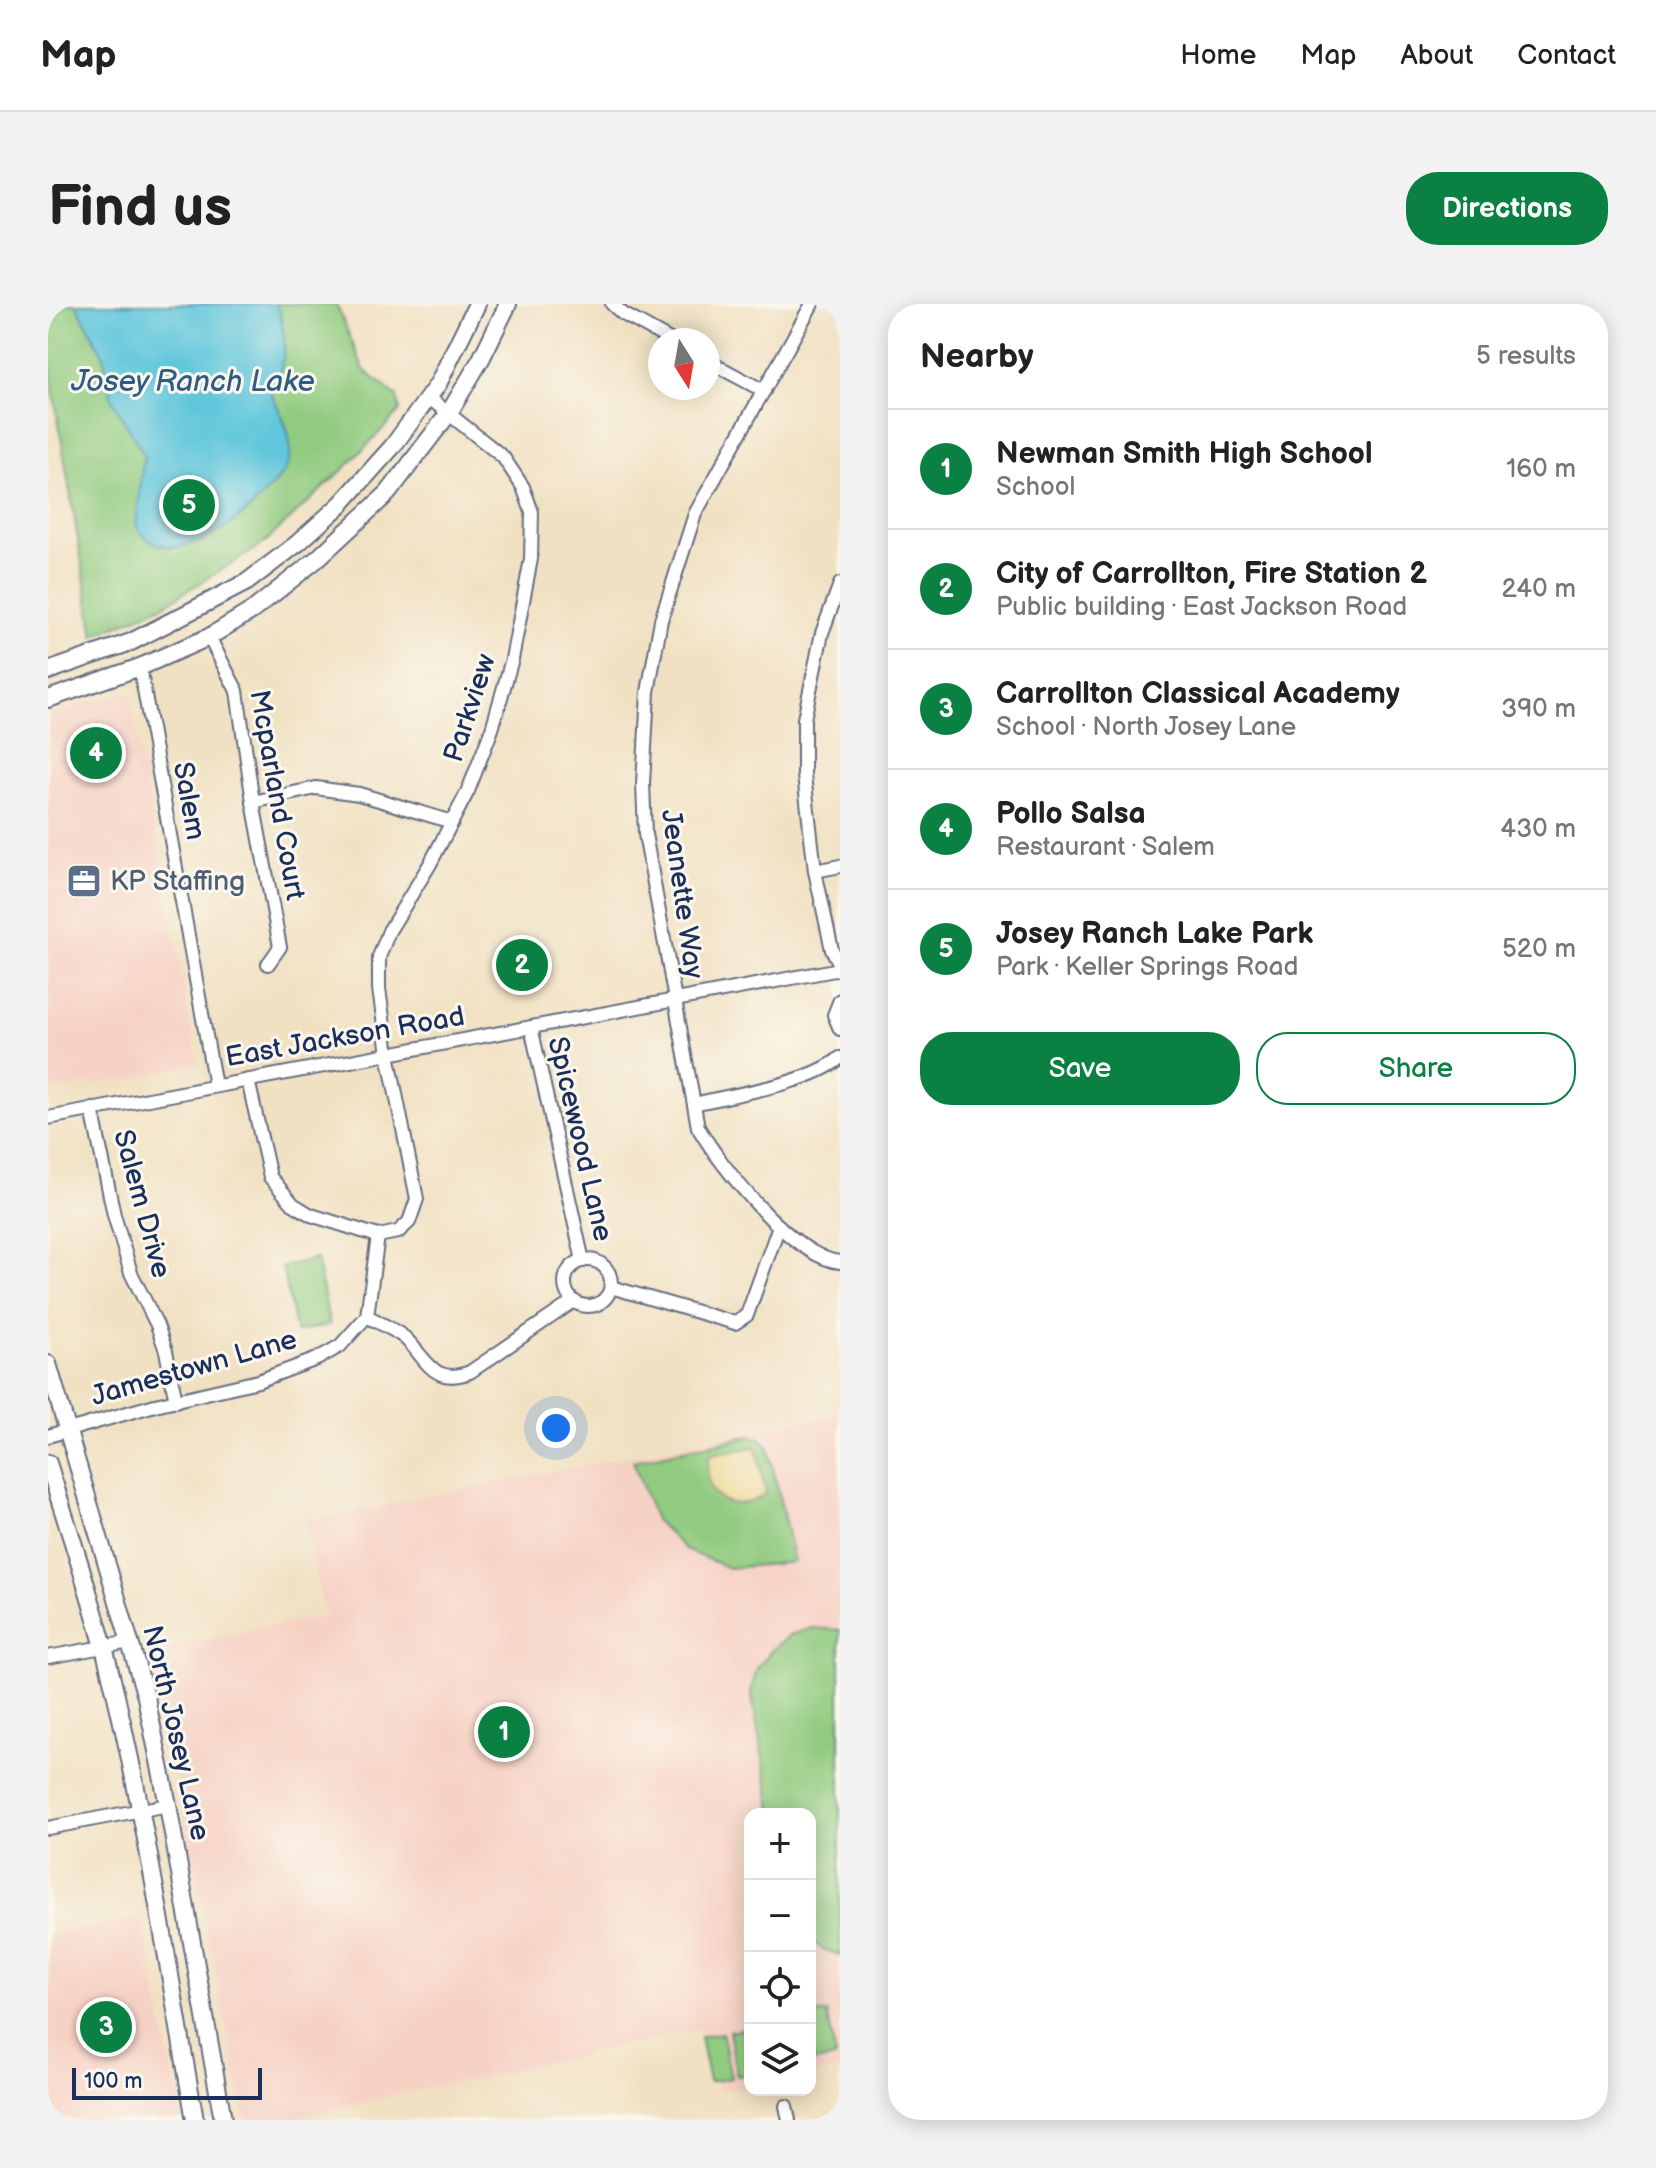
<!DOCTYPE html>
<html lang="en">
<head>
<meta charset="utf-8">
<style>
  body { margin:0; font-family:"Balsamiq Sans",sans-serif; background:#f2f2f2; color:#222 }
  .controls { position:absolute; right:24px; bottom:24px; display:grid; overflow:hidden; border-radius:16px; box-shadow:0 4px 20px #0003 }
  .controls button { width:72px; height:72px; display:grid; place-items:center; padding:0; border:0; border-bottom:2px solid #e0e0e0; background:#fff; color:#222; font:40px sans-serif }
  .compass { position:absolute; left:600px; top:24px; width:72px; height:72px; border-radius:50%; background:#fff; box-shadow:0 4px 20px #0003; rotate:169deg }
  .scale { position:absolute; left:24px; bottom:20px; width:190px; box-sizing:border-box; padding-left:8px; border:4px solid #1b2f5e; border-top:0; font-size:22px; line-height:28px; white-space:nowrap; color:#1b2f5e; -webkit-text-stroke:6px #fbf7ec; paint-order:stroke }
  .you { position:absolute; left:508px; top:1124px; width:28px; height:28px; margin:-20px; border:6px solid #fff; border-radius:50%; background:#1a73e8; box-shadow:0 0 0 12px #1a73e833 }
  .badge { display:grid; place-items:center; width:52px; height:52px; border-radius:50%; background:#0b8043; color:#fff; font-size:26px; font-weight:700 }
  .pin { position:absolute; translate:-50% -50%; border:4px solid #fff; box-shadow:0 2px 8px #0006 }
  .list { margin:0; padding:0; list-style:none }
  h2 { display:flex; justify-content:space-between; align-items:center; height:104px; margin:0; padding:0 32px; font-size:34px }
  h2 small { font-size:26px; font-weight:400; color:#767676 }
  .list li { display:grid; grid-template-columns:52px 1fr auto; gap:24px; align-items:center; box-sizing:border-box; height:120px; padding:0 32px; border-top:2px solid #e0e0e0 }
  .list b { display:block; font-size:30px; white-space:nowrap }
  .list p { margin:0; font-size:26px; white-space:nowrap; color:#767676 }
  .list em { font-size:26px; font-style:normal; color:#767676 }
  .actions { display:flex; gap:16px; padding:24px 32px }
  .actions a { flex:1; padding:18px 0; border:2px solid #0b8043; border-radius:32px; text-align:center; font-size:28px; color:#0b8043 }
  .actions .main { background:#0b8043; color:#fff }
  .icon { flex:none; width:44px; height:44px; fill:none; stroke:currentColor; stroke-width:2; stroke-linecap:round; stroke-linejoin:round }
  .map { position:relative; flex:none; width:792px; height:1816px; overflow:hidden; border-radius:32px }
  header { display:flex; align-items:center; gap:48px; box-sizing:border-box; height:112px; padding:0 40px; background:#fff; border-bottom:2px solid #e0e0e0 }
  header strong { font-size:38px }
  nav { display:flex; gap:44px; margin-inline-start:auto; font-size:28px }
  .intro { display:flex; align-items:center; justify-content:space-between; box-sizing:border-box; height:192px; padding:0 48px }
  h1 { margin:0; font-size:56px }
  .button { padding:20px 36px; border-radius:32px; background:#0b8043; color:#fff; font-size:28px; font-weight:700 }
  main { display:flex; gap:48px; padding:0 48px }
  aside { flex:1; background:#fff; border-radius:32px; box-shadow:0 4px 20px #0003 }
  .map>svg:first-child { display:block }
  .built { fill:#f6d2c4 }
  .green { fill:#91cb80; stroke:#567d6f; stroke-width:2 }
  .sand { fill:#eeda9e; stroke:#84847e; stroke-width:2 }
  .water { fill:#5ec6db; stroke:#3c7a9c; stroke-width:2 }
  .lines { fill:none; stroke-linecap:round; stroke-linejoin:round }
  .minor-casing { stroke:#666d81; stroke-width:16 }
  .major-casing { stroke:#666d81; stroke-width:20 }
  .minor { stroke:#fff; stroke-width:12 }
  .major { stroke:#fff; stroke-width:16 }
  .labels { text-anchor:middle; dominant-baseline:central; stroke-width:6; stroke-linejoin:round; paint-order:stroke }
  .street-label { font-size:28px; fill:#1b2f5e; stroke:#fbf7ec }
  .service-label { font-size:28px; fill:#4e5e75; stroke:#fbf7ec; text-anchor:start }
  .water-label { font-size:30px; font-style:italic; fill:#2f5c84; stroke:#fbf7ec }
</style>
</head>
<body>
<header>
<strong>Map</strong>
<nav><a>Home</a><a>Map</a><a>About</a><a>Contact</a></nav>
</header>
<div class="intro"><h1>Find us</h1><a class="button">Directions</a></div>
<main>
<div class="map">
<svg width="792" height="1816" viewBox="0 0 792 1816">
  <rect width="100%" height="100%" fill="#fbf7ec"/>
  <filter id="ink" filterUnits="userSpaceOnUse"><feTurbulence type="fractalNoise" baseFrequency=".0125" numOctaves="2"/><feDisplacementMap in="SourceGraphic" scale="16" xChannelSelector="R" yChannelSelector="G"/><feConvolveMatrix kernelMatrix="1 2 1 2 8 2 1 2 1" color-interpolation-filters="sRGB"/></filter>
  <filter id="wash" filterUnits="userSpaceOnUse"><feTurbulence type="fractalNoise" baseFrequency=".006" numOctaves="4" result="noise"/><feDisplacementMap in="SourceGraphic" scale="32" xChannelSelector="R" yChannelSelector="G"/><feGaussianBlur stdDeviation="1.8" result="paint"/><feColorMatrix in="noise" values="0 0 0 0 0 0 0 0 0 0 0 0 0 0 0 0 0 1.4 0 .05"/><feComposite in="paint" operator="in"/></filter>
  <g filter="url(#wash)">
    <rect width="100%" height="100%" fill="#f1e1c3"/>
    <g class="built">
      <polygon points="81,387 150,760 74,776 0,786 0,411"/>
      <polygon points="792,1110 792,1765 762,1771 762,1510 702,1510 702,1782 670,1787 653,1725 235,1816 197,1816 103,1347 276,1312 257,1217"/>
      <polygon points="95,1613 133,1816 0,1816 0,1630"/>
    </g>
    <g class="green">
      <polygon points="0,0 288,0 316,66 349,93 352,107 301,160 214,241 114,302 46,332 0,55"/>
      <polygon points="268,955 282,1021 248,1028 234,963"/>
      <polygon points="702,1132 712,1134 720,1142 746,1258 681,1264 639,1247 607,1216 585,1157"/>
      <polygon points="764,1324 792,1326 792,1651 774,1645 762,1634 762,1510 725,1510 703,1388 709,1364 724,1346 742,1331"/>
      <polygon points="779,1709 788,1754 766,1758 762,1739 762,1712"/>
      <polygon points="702,1723 702,1770 689,1772 681,1727"/>
      <polygon points="674,1729 683,1774 661,1778 652,1733"/>
    </g>
    <path class="sand" d="M 708,1143 L 718,1190 C 683,1213 650,1193 662,1151 Z"/>
    <path class="water" d="M 28,0 L 229,0 C 240,34 239,57 223,89 C 231,107 243,126 242,147 C 242,167 227,179 214,193 C 190,218 135,260 100,235 C 95,232 91,225 88,221 L 96,151 L 64,96 L 55,50 Z"/>
  </g>
  <g filter="url(#ink)">
    <g class="lines">
      <g class="minor-casing">
        <g id="minor">
          <polyline points="564,0 575,10 622,36"/>
          <path d="M 764,0 L 647,210 L 613,316 L 600,388 L 595,480 L 597,530 L 650,823 C 672,862 746,954 792,958"/>
          <polyline points="660,57 716,87"/>
          <polyline points="792,280 774,329 756,415 756,471 767,567 784,646 792,660"/>
          <polyline points="161,333 189,387 205,498 232,643 220,660"/>
          <polyline points="92,363 167,782"/>
          <polyline points="205,498 268,484 311,490 404,518"/>
          <polyline points="767,567 792,562"/>
          <polyline points="792,696 786,711 792,725"/>
          <polyline points="483,723 535,957"/>
          <polyline points="200,776 222,873 245,900 263,911 330,932 350,928 361,918 369,895 340,750 331,685 331,653 341,627 382,560 420,487 444,425 464,355 483,255 484,208 475,183 455,153 380,93"/>
          <path d="M 646,800 C 687,790 761,780 792,754"/>
          <polyline points="44,805 66,911 83,969 109,1021 118,1047 128,1097"/>
          <polyline points="0,814 792,665"/>
          <circle cx="540" cy="979" r="23"/>
          <polyline points="563,983 687,1019 699,1011 731,922"/>
          <path d="M 319,1012 C 331,1019 346,1025 357,1034 C 380,1056 385,1082 422,1068 L 526,997"/>
          <polyline points="0,1132 107,1101 210,1077 269,1055 292,1042 319,1012 330,932"/>
          <polyline points="0,1353 82,1338"/>
          <polyline points="0,1524 120,1501"/>
          <polyline points="738,1802 741,1816"/>
        </g>
      </g>
      <g class="major-casing">
        <g id="major">
          <polyline points="0,367 83,338 199,278 250,239 293,200 345,142 390,80 429,0"/>
          <polyline points="0,395 92,363 161,333 205,306 269,255 340,189 401,109 433,55 460,0"/>
          <polyline points="0,1060 98,1393 120,1501 175,1816"/>
          <path d="M 0,1159 C 21,1227 44,1294 61,1363 C 98,1512 120,1665 147,1816"/>
        </g>
      </g>
      <use href="#minor" class="minor"/>
      <use href="#major" class="major"/>
    </g>
  </g>
  <defs>
    <g id="office-square" transform="scale(1.8)"><rect x="-9" y="-9" width="18" height="18" rx="4" fill="#5c6f8a" stroke="#fbf7ec"/><path d="M-6-3h4V-5.5h4V-3h4V5H-6ZM-1-4.5V-3h2v-1.5ZM-6 0V1H6V0Z" fill="#fff"/></g>
  </defs>
  <g fill-rule="evenodd">
    <use href="#office-square" x="36" y="577"/>
  </g>
  <g class="labels">
    <g class="street-label">
      <text transform="translate(422 404) rotate(-72)">Parkview</text>
      <text transform="translate(229 491) rotate(80)">Mcparland Court</text>
      <text transform="translate(141 497) rotate(80)">Salem</text>
      <text transform="translate(634 590) rotate(82)">Jeanette Way</text>
      <text transform="translate(297 733) rotate(-10)">East Jackson Road</text>
      <text transform="translate(532 835) rotate(77)">Spicewood Lane</text>
      <text transform="translate(94 900) rotate(75)">Salem Drive</text>
      <text transform="translate(146 1064) rotate(-16)">Jamestown Lane</text>
      <text transform="translate(128 1429) rotate(77)">North Josey Lane</text>
    </g>
    <g class="service-label">
      <text x="62" y="577">KP Staffing</text>
    </g>
    <g class="water-label">
      <text x="145" y="78">Josey Ranch Lake</text>
    </g>
  </g>
</svg>
<div class="controls">
<button>+</button>
<button>−</button>
<button><svg class="icon" aria-label="locate" viewBox="0 0 24 24"><circle cx="12" cy="12" r="6"/><path d="M12 2v4M12 18v4M2 12h4M18 12h4"/></svg></button>
<button><svg class="icon" aria-label="layers" viewBox="0 0 24 24"><path d="M12 4l9 5-9 5-9-5zM3 14l9 5 9-5"/></svg></button>
</div>
<svg class="compass" viewBox="-18 -18 36 36"><path d="M0-13l5 13h-10z" fill="#e53935"/><path d="M0 13l5-13h-10z" fill="#767676"/></svg>
<div class="scale">100 m</div>
<div class="you"></div>
<div class="pin badge" style="left:456px;top:1428px">1</div>
<div class="pin badge" style="left:474px;top:661px">2</div>
<div class="pin badge" style="left:58px;top:1723px">3</div>
<div class="pin badge" style="left:48px;top:449px">4</div>
<div class="pin badge" style="left:141px;top:201px">5</div>
</div>
<aside>
<h2>Nearby<small>5 results</small></h2>
<ul class="list">
<li><span class="badge">1</span><div><b>Newman Smith High School</b><p>School</p></div><em>160 m</em></li>
<li><span class="badge">2</span><div><b>City of Carrollton, Fire Station 2</b><p>Public building · East Jackson Road</p></div><em>240 m</em></li>
<li><span class="badge">3</span><div><b>Carrollton Classical Academy</b><p>School · North Josey Lane</p></div><em>390 m</em></li>
<li><span class="badge">4</span><div><b>Pollo Salsa</b><p>Restaurant · Salem</p></div><em>430 m</em></li>
<li><span class="badge">5</span><div><b>Josey Ranch Lake Park</b><p>Park · Keller Springs Road</p></div><em>520 m</em></li>
</ul>
<div class="actions"><a class="main">Save</a><a>Share</a></div>
</aside>
</main>
</body>
</html>
